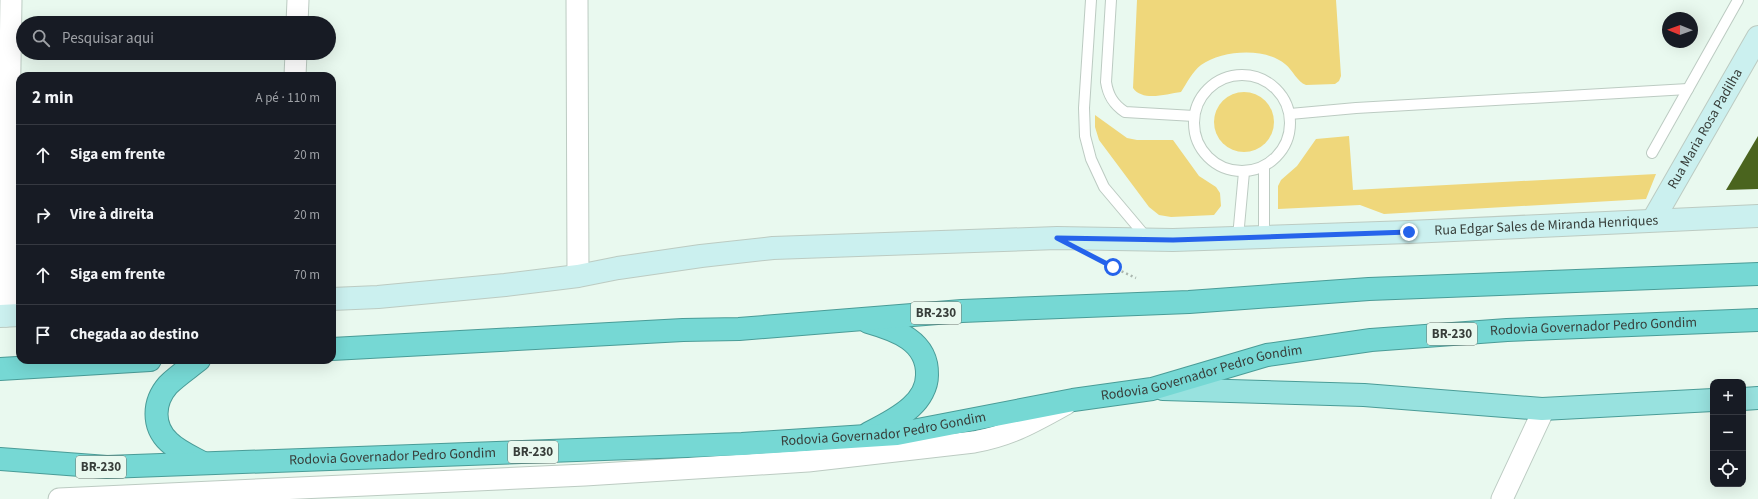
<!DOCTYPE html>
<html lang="pt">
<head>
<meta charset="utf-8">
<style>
  body { margin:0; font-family:"Source Sans 3",sans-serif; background:#20242c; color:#f1f3f6 }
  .controls { position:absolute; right:12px; bottom:12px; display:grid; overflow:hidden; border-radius:8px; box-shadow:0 4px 16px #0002 }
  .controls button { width:36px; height:36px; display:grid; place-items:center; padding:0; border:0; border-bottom:1px solid #363941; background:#171b24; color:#f1f3f6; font:20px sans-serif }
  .compass { position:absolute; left:1662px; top:12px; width:36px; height:36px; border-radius:50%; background:#171b24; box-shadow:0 4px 16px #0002; rotate:271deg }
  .stop { position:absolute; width:12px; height:12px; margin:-9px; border:3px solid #2563eb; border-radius:50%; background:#fff }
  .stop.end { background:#2563eb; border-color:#fff; box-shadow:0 1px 4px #0008 }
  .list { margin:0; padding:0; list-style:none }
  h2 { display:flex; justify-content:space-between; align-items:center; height:52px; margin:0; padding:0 16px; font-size:17px }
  h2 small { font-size:13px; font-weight:400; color:#9ea1a6 }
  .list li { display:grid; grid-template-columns:26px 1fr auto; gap:12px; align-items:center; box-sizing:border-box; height:60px; padding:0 16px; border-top:1px solid #363941 }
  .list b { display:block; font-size:15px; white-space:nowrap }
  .list em { font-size:13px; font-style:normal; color:#9ea1a6 }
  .icon { flex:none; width:22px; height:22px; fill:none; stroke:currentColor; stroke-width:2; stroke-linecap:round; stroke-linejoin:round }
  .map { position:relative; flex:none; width:1758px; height:499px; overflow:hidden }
  .search { position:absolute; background:#171b24; box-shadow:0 4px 16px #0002; left:16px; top:16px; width:320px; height:44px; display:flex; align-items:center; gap:10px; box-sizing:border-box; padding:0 14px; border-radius:22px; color:#9ea1a6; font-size:15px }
  .panel { position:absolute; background:#171b24; box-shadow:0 4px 16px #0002; left:16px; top:72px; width:320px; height:292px; border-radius:12px }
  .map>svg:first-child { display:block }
  .green { fill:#efd77b }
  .building { fill:#4a641e }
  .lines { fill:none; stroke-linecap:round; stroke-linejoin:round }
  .service-casing { stroke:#bccbc2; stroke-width:12 }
  .minor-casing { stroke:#bccbc2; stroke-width:23 }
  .secondary-casing { stroke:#bccbc2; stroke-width:24 }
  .primary-casing { stroke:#4a9c97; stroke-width:24 }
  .trunk-casing { stroke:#4a9c97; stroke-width:24 }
  .path { stroke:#aab6ae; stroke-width:2.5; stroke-dasharray:2 3; stroke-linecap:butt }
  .service { stroke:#fff; stroke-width:10 }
  .minor { stroke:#fff; stroke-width:21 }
  .secondary { stroke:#cbf0ef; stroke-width:22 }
  .primary { stroke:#98e2df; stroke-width:22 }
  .trunk { stroke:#76d8d4; stroke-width:22 }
  .route { stroke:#2563eb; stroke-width:5 }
  .labels { text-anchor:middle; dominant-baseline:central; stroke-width:4; stroke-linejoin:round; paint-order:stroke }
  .shield { fill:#e9f9ef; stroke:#6d7670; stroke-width:1 }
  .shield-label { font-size:13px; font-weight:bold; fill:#383e3a }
  .street-label { font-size:14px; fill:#383e3a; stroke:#e9f9ef }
</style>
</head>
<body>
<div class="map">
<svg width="1758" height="499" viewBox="0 0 1758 499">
  <rect width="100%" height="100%" fill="#e9f9ef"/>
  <g class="green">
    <path d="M 1137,0 L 1336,0 L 1341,76 L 1339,81 L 1335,84 L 1306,85 C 1297,82 1293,70 1285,64 C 1265,47 1222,50 1201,65 C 1192,72 1187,83 1181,92 C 1166,94 1143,102 1133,88 Z"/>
    <circle cx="1244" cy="122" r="30"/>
    <polygon points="1095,115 1127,138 1137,140 1173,140 1199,176 1216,187 1220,193 1221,206 1214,215 1171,217 1159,215 1149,207 1099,140 1095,127"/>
    <polygon points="1349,136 1353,190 1656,174 1646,199 1384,214 1360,205 1278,209 1278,186 1281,180 1297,166 1316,139"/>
  </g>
  <polygon class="building" points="1758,136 1758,189 1726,190"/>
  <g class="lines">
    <g class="service-casing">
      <g id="service">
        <polyline points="1091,0 1084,108 1085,136 1091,159 1104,187 1147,238"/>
        <path d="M 1111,0 L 1106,82 C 1108,95 1113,104 1125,112 L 1194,116"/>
        <circle cx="1242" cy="123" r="48"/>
        <polyline points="1290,114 1356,108 1688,89"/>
        <polyline points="1652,153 1738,0"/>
        <polyline points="1264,167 1264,237"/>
        <polyline points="1238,237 1244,172"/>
      </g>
    </g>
    <g class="minor-casing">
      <g id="minor">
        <polyline points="577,0 578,276"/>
        <polyline points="297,23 298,0"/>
        <polyline points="295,76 296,53"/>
        <polyline points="6,316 11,0"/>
        <path d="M 59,499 L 585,475 L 808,461 L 974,442 C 1012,435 1033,422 1066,404"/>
        <polyline points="1502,499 1544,409"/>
      </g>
    </g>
    <g class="secondary-casing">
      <g id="secondary">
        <path id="s1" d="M 1653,220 L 1758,37"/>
        <path id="s2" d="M 332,299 L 378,297 L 505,285 L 578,276 L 618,268 L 701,256 L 773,248 L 1057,238 L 1173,240 L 1409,232 L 1758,216"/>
        <polyline points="0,316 20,315"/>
      </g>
    </g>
    <g class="primary-casing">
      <g id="primary">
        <polyline points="1163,389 1364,395 1542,409 1713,400"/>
        <polyline points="1743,399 1758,398"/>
      </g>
    </g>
    <g class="trunk-casing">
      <g id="trunk">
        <path d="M 868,322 C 896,330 928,341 927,375 C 927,387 920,399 911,407 C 899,418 883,426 869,433"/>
        <polyline points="332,349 683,330 739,329 962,311 1189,302 1369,289 1758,274"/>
        <path d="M 199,360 C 189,368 177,376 168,385 C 153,402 152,426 169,442 C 178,451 192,457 203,463"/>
        <polyline points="0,369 150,360"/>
        <path id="s3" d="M 0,459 L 107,467 L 742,444 L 897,434 L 1073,400 L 1152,389 L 1267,355 L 1371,340 L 1507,330 L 1758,320"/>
      </g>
    </g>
    <polyline class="path" points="1108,265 1136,278"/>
    <use href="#service" class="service"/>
    <use href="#minor" class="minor"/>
    <use href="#secondary" class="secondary"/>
    <use href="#primary" class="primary"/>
    <use href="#trunk" class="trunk"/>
  </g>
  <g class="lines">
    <polyline class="route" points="1113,267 1057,238 1173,240 1409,232"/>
  </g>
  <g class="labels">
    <g class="shield">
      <rect x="911" y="302" width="50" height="22" rx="3"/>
      <rect x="1427" y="323" width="50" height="22" rx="3"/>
      <rect x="508" y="441" width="50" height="22" rx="3"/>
      <rect x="76" y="456" width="50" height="22" rx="3"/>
    </g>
    <g class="shield-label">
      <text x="936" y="313">BR-230</text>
      <text x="1452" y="334">BR-230</text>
      <text x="533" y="452">BR-230</text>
      <text x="101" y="467">BR-230</text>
    </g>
    <g class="street-label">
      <text stroke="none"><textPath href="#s1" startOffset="105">Rua Maria Rosa Padilha</textPath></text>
      <text stroke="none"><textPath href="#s2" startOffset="1218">Rua Edgar Sales de Miranda Henriques</textPath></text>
      <text stroke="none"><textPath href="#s3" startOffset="1605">Rodovia Governador Pedro Gondim</textPath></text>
      <text stroke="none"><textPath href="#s3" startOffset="1209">Rodovia Governador Pedro Gondim</textPath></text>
      <text stroke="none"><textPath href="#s3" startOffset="885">Rodovia Governador Pedro Gondim</textPath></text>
      <text stroke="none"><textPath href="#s3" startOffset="393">Rodovia Governador Pedro Gondim</textPath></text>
    </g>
  </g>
</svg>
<div class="controls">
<button>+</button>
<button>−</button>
<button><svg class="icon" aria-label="locate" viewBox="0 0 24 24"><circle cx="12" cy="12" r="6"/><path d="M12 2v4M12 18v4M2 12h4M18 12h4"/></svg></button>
</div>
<svg class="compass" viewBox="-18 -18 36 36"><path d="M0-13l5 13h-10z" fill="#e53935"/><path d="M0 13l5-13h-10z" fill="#9ea1a6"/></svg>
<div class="stop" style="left:1113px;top:267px"></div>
<div class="stop end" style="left:1409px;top:232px"></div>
<div class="search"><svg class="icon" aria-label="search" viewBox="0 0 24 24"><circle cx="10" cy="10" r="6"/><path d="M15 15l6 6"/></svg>Pesquisar aqui</div>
<section class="panel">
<h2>2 min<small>A pé · 110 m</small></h2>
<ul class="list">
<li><svg class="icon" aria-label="ahead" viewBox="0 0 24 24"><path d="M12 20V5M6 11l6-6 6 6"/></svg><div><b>Siga em frente</b></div><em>20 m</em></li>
<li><svg class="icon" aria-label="right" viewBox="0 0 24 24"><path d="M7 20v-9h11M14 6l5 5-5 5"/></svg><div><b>Vire à direita</b></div><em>20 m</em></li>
<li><svg class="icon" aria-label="ahead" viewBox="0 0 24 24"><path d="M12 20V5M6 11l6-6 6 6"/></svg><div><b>Siga em frente</b></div><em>70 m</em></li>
<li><svg class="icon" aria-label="arrive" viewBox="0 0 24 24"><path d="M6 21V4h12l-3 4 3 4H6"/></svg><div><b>Chegada ao destino</b></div></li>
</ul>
</section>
</div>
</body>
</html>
